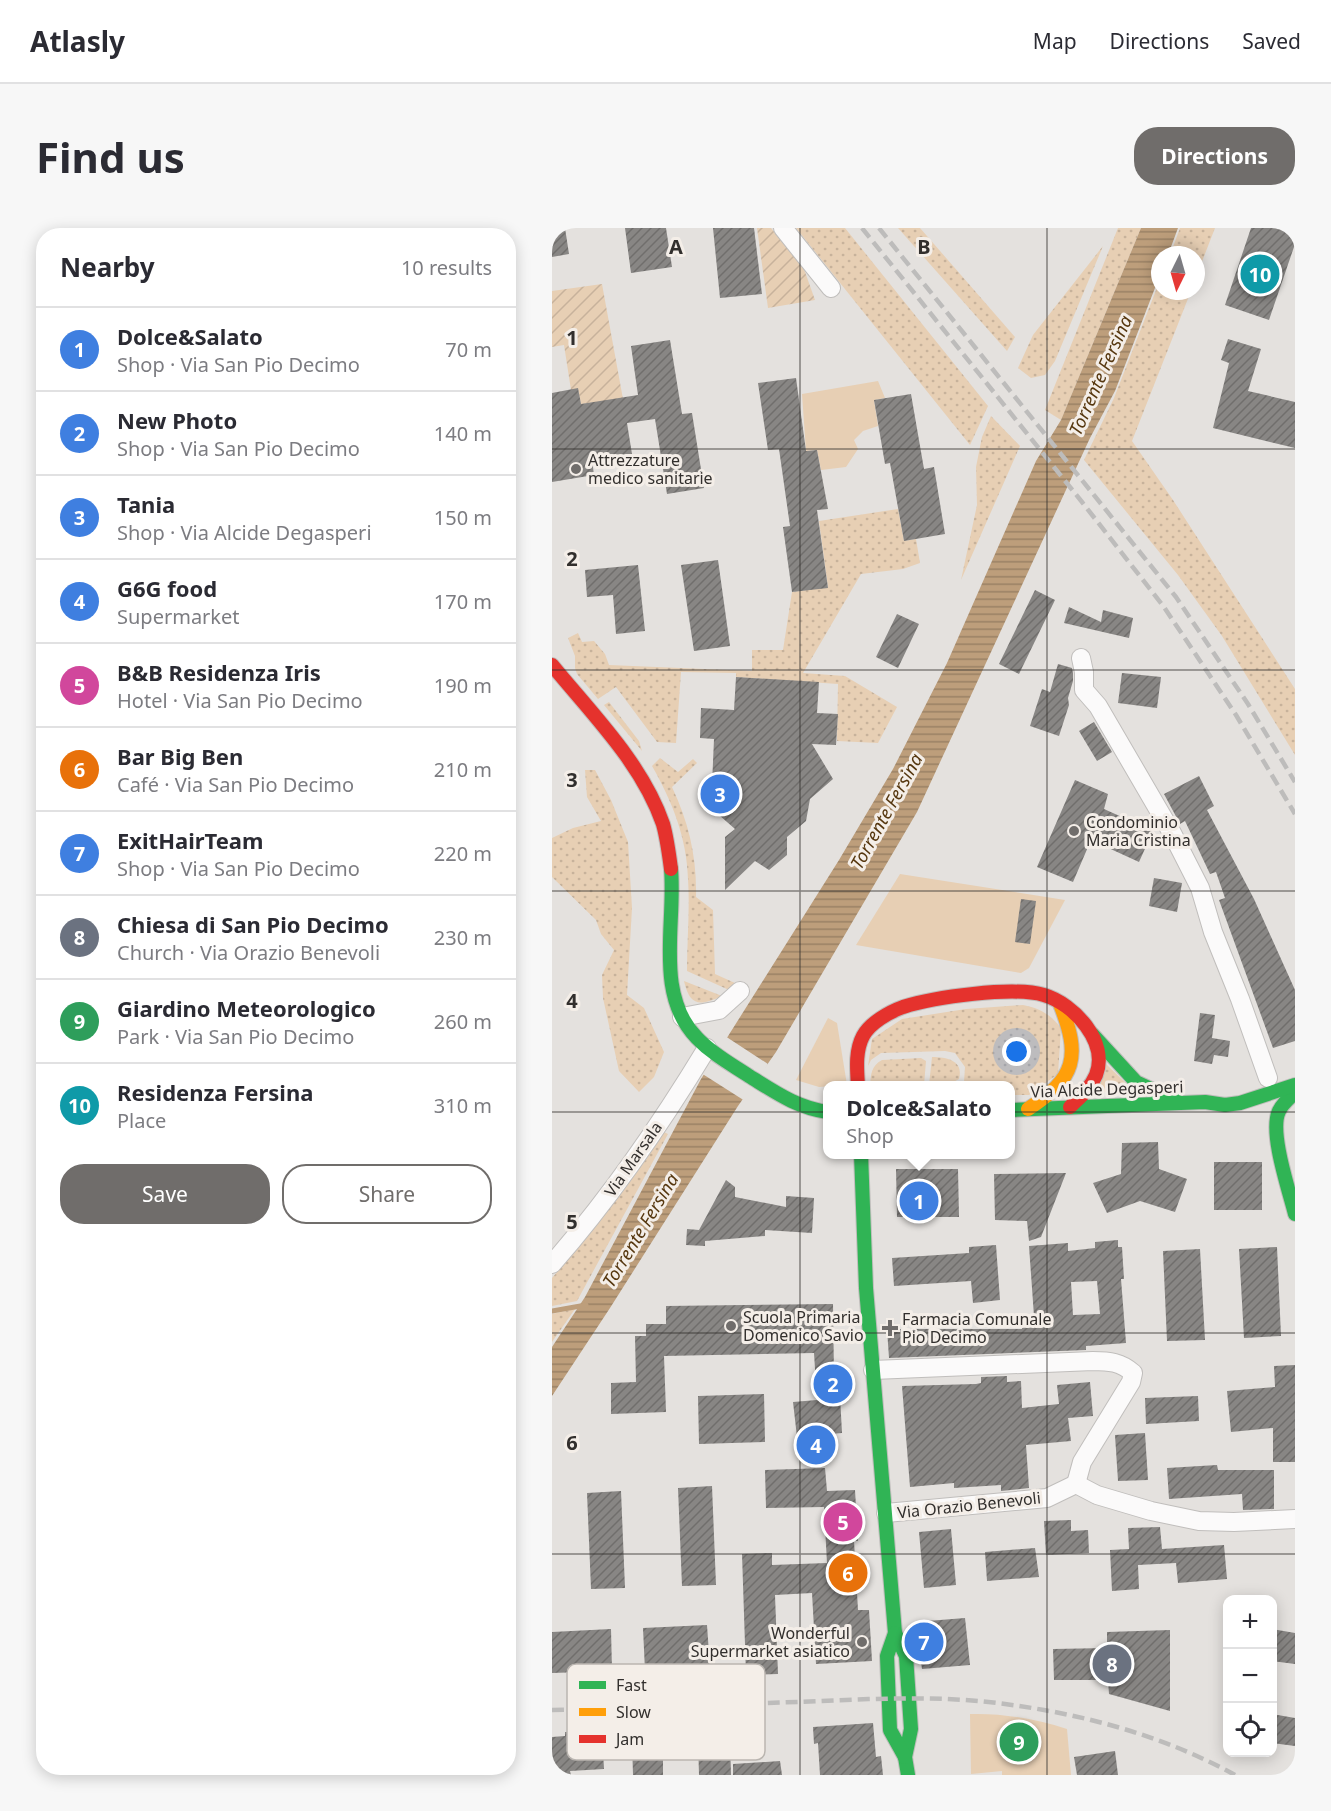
<!DOCTYPE html>
<html lang="en">
<head>
<meta charset="utf-8">
<style>
  body { margin:0; font-family:"Noto Sans",sans-serif; background:#f7f7f7; color:#2b2b33 }
  .controls { position:absolute; right:18px; bottom:18px; display:grid; overflow:hidden; border-radius:12px; box-shadow:0 3px 15px #0003 }
  .controls button { width:54px; height:54px; display:grid; place-items:center; padding:0; border:0; border-bottom:2px solid #e1e1e2; background:#fff; color:#2b2b33; font:30px sans-serif }
  .compass { position:absolute; left:599px; top:18px; width:54px; height:54px; border-radius:50%; background:#fff; box-shadow:0 3px 15px #0003; rotate:185deg }
  .you { position:absolute; left:465px; top:824px; width:21px; height:21px; margin:-15px; border:4px solid #fff; border-radius:50%; background:#1a73e8; box-shadow:0 0 0 9px #1a73e833 }
  .badge { display:grid; place-items:center; width:39px; height:39px; border-radius:50%; background:#706d6b; color:#fff; font-size:20px; font-weight:700 }
  .pin { position:absolute; translate:-50% -50%; border:3px solid #fff; box-shadow:0 2px 6px #0006 }
  .popup { position:absolute; left:271px; top:853px; width:192px; height:78px; box-sizing:border-box; display:grid; place-content:center; border-radius:12px; background:#fff; filter:drop-shadow(0 2px 4px #0005); font-size:20px; white-space:nowrap; color:#7c7c81 }
  .popup b { font-size:22px; color:#2b2b33 }
  .popup::after { content:''; position:absolute; left:50%; top:100%; margin-left:-12px; border:12px solid transparent; border-top-color:#fff }
  .list { margin:0; padding:0; list-style:none }
  h2 { display:flex; justify-content:space-between; align-items:center; height:78px; margin:0; padding:0 24px; font-size:26px }
  h2 small { font-size:20px; font-weight:400; color:#7c7c81 }
  .list li { display:grid; grid-template-columns:39px 1fr auto; gap:18px; align-items:center; box-sizing:border-box; height:84px; padding:0 24px; border-top:2px solid #e1e1e2 }
  .list b { display:block; font-size:22px; white-space:nowrap }
  .list p { margin:0; font-size:20px; white-space:nowrap; color:#7c7c81 }
  .list em { font-size:20px; font-style:normal; color:#7c7c81 }
  .actions { display:flex; gap:12px; padding:18px 24px }
  .actions a { flex:1; padding:14px 0; border:2px solid #706d6b; border-radius:24px; text-align:center; font-size:21px; color:#706d6b }
  .actions .main { background:#706d6b; color:#fff }
  .icon { flex:none; width:33px; height:33px; fill:none; stroke:currentColor; stroke-width:2; stroke-linecap:round; stroke-linejoin:round }
  .map { position:relative; flex:none; width:743px; height:1547px; overflow:hidden; border-radius:24px }
  header { display:flex; align-items:center; gap:36px; box-sizing:border-box; height:84px; padding:0 30px; background:#fff; border-bottom:2px solid #e1e1e2 }
  header strong { font-size:28px }
  nav { display:flex; gap:33px; margin-inline-start:auto; font-size:21px }
  .intro { display:flex; align-items:center; justify-content:space-between; box-sizing:border-box; height:144px; padding:0 36px }
  h1 { margin:0; font-size:42px }
  .button { padding:15px 27px; border-radius:24px; background:#706d6b; color:#fff; font-size:21px; font-weight:700 }
  main { display:flex; gap:36px; padding:0 36px }
  aside { flex:1; background:#fff; border-radius:24px; box-shadow:0 3px 15px #0003 }
  .map>svg:first-child { display:block }
  .grass { fill:url(#grass-dots) }
  .park { fill:#e7cfb4 }
  .garden { fill:url(#garden-furrows) }
  .water { fill:url(#water-rules) }
  .pier { fill:#e4e1de }
  .lines { fill:none; stroke-linecap:round; stroke-linejoin:round }
  .stream { stroke:#bd9e7b; stroke-width:5 }
  .building { fill:url(#building-hatch); fill-rule:evenodd }
  .street-casing { stroke:#c0bebc; stroke-width:20 }
  .fast-casing { stroke:#c0bebc; stroke-width:16 }
  .slow-casing { stroke:#c0bebc; stroke-width:16 }
  .jam-casing { stroke:#c0bebc; stroke-width:16 }
  .street { stroke:#fbfafa; stroke-width:18 }
  .fast { stroke:#30b455; stroke-width:14 }
  .slow { stroke:#ff9f0a; stroke-width:14 }
  .jam { stroke:#e5322d; stroke-width:14 }
  .rail { stroke:#bdbcbb; stroke-width:4.5; stroke-dasharray:12 6; stroke-linecap:butt }
  .grid { fill:none; stroke:#322f2d; stroke-width:1.5; stroke-opacity:0.55 }
  .poi-dot { fill:#706d6b; stroke:#f4eee8; stroke-width:2 }
  .labels { text-anchor:middle; dominant-baseline:central; stroke-width:6; stroke-linejoin:round; paint-order:stroke }
  .poi-label { font-size:16px; fill:#322f2d; stroke:#f4eee8; text-anchor:start }
  .street-label { font-size:16px; fill:#322f2d; stroke:#f4eee8 }
  .water-label { font-size:18px; font-style:italic; fill:#56370f; stroke:#f4eee8 }
  .key { fill:#f4eee8; stroke:#bab5b0; stroke-width:1.5 }
  .key-label { font-size:16px; fill:#322f2d }
  .grid-label { font-size:20px; text-anchor:middle; font-weight:bold; fill:#322f2d; stroke:#f4eee8; stroke-width:6; stroke-linejoin:round; paint-order:stroke }
</style>
</head>
<body>
<header>
<strong>Atlasly</strong>
<nav><a>Map</a><a>Directions</a><a>Saved</a></nav>
</header>
<div class="intro"><h1>Find us</h1><a class="button">Directions</a></div>
<main>
<aside>
<h2>Nearby<small>10 results</small></h2>
<ul class="list">
<li><span class="badge" style="background:#3f7fe0">1</span><div><b>Dolce&amp;Salato</b><p>Shop · Via San Pio Decimo</p></div><em>70 m</em></li>
<li><span class="badge" style="background:#3f7fe0">2</span><div><b>New Photo</b><p>Shop · Via San Pio Decimo</p></div><em>140 m</em></li>
<li><span class="badge" style="background:#3f7fe0">3</span><div><b>Tania</b><p>Shop · Via Alcide Degasperi</p></div><em>150 m</em></li>
<li><span class="badge" style="background:#3f7fe0">4</span><div><b>G6G food</b><p>Supermarket</p></div><em>170 m</em></li>
<li><span class="badge" style="background:#d1479c">5</span><div><b>B&amp;B Residenza Iris</b><p>Hotel · Via San Pio Decimo</p></div><em>190 m</em></li>
<li><span class="badge" style="background:#e8710a">6</span><div><b>Bar Big Ben</b><p>Café · Via San Pio Decimo</p></div><em>210 m</em></li>
<li><span class="badge" style="background:#3f7fe0">7</span><div><b>ExitHairTeam</b><p>Shop · Via San Pio Decimo</p></div><em>220 m</em></li>
<li><span class="badge" style="background:#6b7280">8</span><div><b>Chiesa di San Pio Decimo</b><p>Church · Via Orazio Benevoli</p></div><em>230 m</em></li>
<li><span class="badge" style="background:#2e9e5b">9</span><div><b>Giardino Meteorologico</b><p>Park · Via San Pio Decimo</p></div><em>260 m</em></li>
<li><span class="badge" style="background:#0f9aa8">10</span><div><b>Residenza Fersina</b><p>Place</p></div><em>310 m</em></li>
</ul>
<div class="actions"><a class="main">Save</a><a>Share</a></div>
</aside>
<div class="map">
<svg width="743" height="1547" viewBox="0 0 743 1547">
  <defs>
    <pattern id="grass-dots" width="8" height="8" patternUnits="userSpaceOnUse" patternTransform="scale(1.5)"><rect width="8" height="8" fill="#e7cfb4"/><path d="M2 2h.1M6 6h.1" fill="none" stroke="#c7b29b" stroke-width="1.8" stroke-linecap="round"/></pattern>
    <pattern id="garden-furrows" width="10" height="10" patternUnits="userSpaceOnUse" patternTransform="scale(1.5)"><rect width="10" height="10" fill="#e7cfb4"/><path d="M-1 1l2-2M0 10L10 0M9 11l2-2" fill="none" stroke="#c7b29b"/></pattern>
    <pattern id="water-rules" width="6" height="5" patternUnits="userSpaceOnUse" patternTransform="scale(1.5)"><rect width="6" height="5" fill="#bd9e7b"/><path d="M0 2.5h6" fill="none" stroke="#9a8165"/></pattern>
    <pattern id="building-hatch" width="6" height="6" patternUnits="userSpaceOnUse" patternTransform="scale(1.5)"><rect width="6" height="6" fill="#888684"/><path d="M-1 1l2-2M0 6l6-6M5 7l2-2" fill="none" stroke="#706e6c"/></pattern>
  </defs>
  <rect width="100%" height="100%" fill="#e4e1de"/>
  <g class="grass">
    <polygon points="244,0 293,0 436,178 418,217"/>
    <polygon points="346,0 368,0 463,109 455,123"/>
    <polygon points="566,0 589,0 509,192 493,182"/>
    <polygon points="628,0 663,0 644,49 644,27 618,27"/>
    <polygon points="551,18 503,133 493,147 479,150 466,140 481,107"/>
    <polygon points="608,52 608,63 639,63 580,213 621,272 743,461 743,527 670,408 626,347 532,232 562,170"/>
    <polygon points="439,188 468,218 409,352 425,277 424,239 430,209"/>
    <polygon points="346,281 352,313 364,311 368,335 351,341 309,346 251,445 293,448 345,479 326,515 285,513 286,456 184,449 184,445 129,444 124,515 105,514 64,459 46,471 25,446 23,440 23,428 16,410 26,405 30,414 42,413 53,426 57,437 200,443 200,422 231,422 240,364 276,359 267,293"/>
    <polygon points="57,474 87,513 90,523 52,477"/>
    <path d="M 108,530 L 126,544 L 141,531 L 145,535 L 120,559 C 137,595 145,630 144,669 L 161,682 L 163,746 L 183,755 L 177,762 L 135,743 C 135,712 138,681 136,651 C 135,610 120,573 100,538 Z"/>
    <polygon points="33,542 43,542 59,572 76,614 80,680 75,767 92,780 112,824 102,849 87,864 67,843 51,770 50,747 62,722 49,706 44,692 0,649 0,610 21,600 49,593 35,569"/>
    <path d="M 132,753 L 170,768 C 148,778 138,779 132,753 Z"/>
    <path d="M 471,777 C 488,780 499,787 509,800 L 506,846 L 477,867 L 459,867 L 458,858 L 408,857 L 412,854 L 413,839 L 403,825 L 393,823 L 329,825 L 319,832 L 316,838 L 320,811 L 350,791 L 414,781 Z"/>
    <path d="M 380,829 C 394,829 412,832 407,851 L 396,857 L 377,857 Z"/>
    <path d="M 369,830 L 374,833 L 372,857 L 318,858 C 319,846 319,838 330,832 Z"/>
    <polygon points="554,836 582,863 545,864"/>
    <polygon points="110,903 116,906 25,1073 0,1078 0,1050 36,1008"/>
    <polygon points="23,1081 0,1114 0,1086"/>
  </g>
  <g class="park">
    <polygon points="326,153 333,170 322,172 326,198 311,203 302,212 306,221 294,239 269,242 265,222 254,223 250,166"/>
    <polygon points="348,646 513,672 477,740 469,745 304,717"/>
    <polygon points="276,790 285,795 295,857 267,859 244,852"/>
    <path d="M 418,1486 C 452,1485 483,1491 515,1501 L 519,1547 L 450,1547 L 450,1543 L 419,1546 Z"/>
  </g>
  <g class="garden">
    <polygon points="205,0 219,0 252,41 263,72 216,80"/>
    <polygon points="50,56 71,171 29,176 26,161 19,162 12,117 0,119 0,63"/>
  </g>
  <polygon class="water" points="589,0 626,0 616,27 608,27 608,47 563,163 538,210 365,584 224,824 186,878 58,1080 0,1168 0,1119 33,1069 149,851 287,632 341,541 395,435 484,233 509,192"/>
  <polygon class="pier" points="173,808 216,836 193,873 149,845"/>
  <g class="lines">
    <polyline class="stream" points="0,1083 34,1077"/>
  </g>
  <g class="building">
    <polygon points="0,0 13,0 17,26 0,29"/>
    <polygon points="73,0 114,0 120,39 79,45"/>
    <polygon points="161,0 202,0 210,66 168,70"/>
    <polygon points="699,0 743,0 743,16 717,92 673,77"/>
    <polygon points="676,111 709,121 696,163 743,174 743,220 661,200 677,135 669,132"/>
    <polygon points="118,112 130,186 140,185 152,260 115,266 103,191 75,195 80,226 40,232 42,247 0,254 0,165 26,160 29,176 86,167 79,118"/>
    <polygon points="244,150 254,223 265,222 276,281 265,282 276,360 240,364 231,299 238,298 227,221 216,222 206,155"/>
    <polygon points="359,166 372,241 382,239 393,306 352,313 338,235 333,236 322,172"/>
    <polygon points="166,332 178,418 142,423 129,337"/>
    <polygon points="86,337 93,403 64,406 61,367 35,369 33,342"/>
    <polygon points="483,362 503,372 467,446 447,436"/>
    <polygon points="517,379 549,394 551,382 581,390 577,410 512,395"/>
    <polygon points="345,386 367,396 346,440 324,429"/>
    <polygon points="506,436 520,440 521,445 521,453 516,470 517,477 507,508 478,498 490,461 498,464"/>
    <polygon points="570,445 609,449 605,480 566,475"/>
    <polygon points="184,449 267,454 265,485 286,486 284,517 260,516 281,551 258,571 254,593 235,609 235,627 217,642 203,633 173,662 173,609 183,601 159,580 162,511 148,510 149,480 182,482"/>
    <polygon points="542,494 560,524 545,533 527,503"/>
    <polygon points="647,548 662,578 655,582 702,671 743,762 743,813 721,820 667,672 673,670 664,644 658,646 633,593 628,596 612,566"/>
    <polygon points="523,552 556,566 552,581 601,603 587,634 539,612 521,654 485,639"/>
    <polygon points="602,650 630,655 625,684 597,678"/>
    <polygon points="469,671 484,673 478,716 463,714"/>
    <polygon points="648,785 663,787 660,810 678,813 676,829 662,827 660,836 642,833"/>
    <polygon points="606,914 607,941 635,951 623,984 588,973 555,985 541,955 569,946 570,915"/>
    <rect x="662" y="934" width="48" height="48"/>
    <polygon points="344,941 406,941 407,989 345,989"/>
    <polygon points="514,945 489,1009 477,1013 475,993 443,992 442,946"/>
    <polygon points="174,952 183,959 183,969 234,979 234,968 262,970 260,1005 213,1002 213,1008 153,1013 153,1018 134,1017 135,1001 147,1002"/>
    <path d="M 566,1012 L 566,1019 L 570,1019 L 572,1051 L 569,1051 L 574,1115 L 534,1118 L 534,1122 L 337,1130 L 335,1101 L 470,1101 L 470,1089 L 482,1088 L 477,1018 L 516,1015 L 516,1023 L 543,1020 L 543,1014 ZM 545,1053 L 548,1086 L 521,1087 L 519,1054 Z"/>
    <polygon points="444,1017 448,1072 421,1075 419,1053 342,1058 340,1030 417,1025 417,1019"/>
    <polygon points="725,1019 729,1108 692,1110 687,1021"/>
    <polygon points="648,1021 653,1112 615,1113 611,1023"/>
    <polygon points="281,1076 282,1149 287,1149 290,1205 245,1209 241,1174 265,1172 262,1125 112,1128 114,1184 59,1186 59,1155 84,1154 83,1108 94,1108 94,1096 114,1096 114,1078"/>
    <polygon points="743,1137 743,1234 721,1234 721,1200 679,1204 675,1163 723,1159 722,1138"/>
    <polygon points="455,1148 455,1154 469,1153 470,1180 507,1176 505,1157 538,1154 541,1188 516,1190 519,1213 474,1217 477,1260 449,1263 449,1257 402,1260 402,1255 358,1259 350,1158 424,1156 429,1155 429,1149"/>
    <polygon points="212,1166 213,1214 147,1216 146,1168"/>
    <polygon points="646,1168 647,1193 594,1196 593,1170"/>
    <polygon points="593,1205 596,1252 566,1253 563,1207"/>
    <polygon points="665,1237 666,1242 722,1242 722,1281 691,1282 690,1266 617,1271 615,1240"/>
    <polygon points="273,1240 275,1263 303,1262 306,1313 302,1313 306,1382 317,1382 320,1433 264,1436 260,1365 223,1367 226,1446 194,1447 190,1326 220,1325 220,1337 275,1335 272,1279 214,1280 213,1242"/>
    <polygon points="160,1258 164,1357 130,1358 126,1260"/>
    <polygon points="69,1263 73,1360 39,1361 35,1265"/>
    <polygon points="519,1292 519,1303 536,1302 537,1325 494,1327 492,1293"/>
    <polygon points="608,1299 610,1321 672,1317 675,1351 626,1355 624,1335 586,1337 587,1361 560,1363 558,1322 577,1321 576,1300"/>
    <polygon points="399,1301 404,1357 372,1360 367,1304"/>
    <polygon points="483,1320 487,1349 435,1353 433,1324"/>
    <polygon points="413,1390 418,1437 370,1441 363,1394"/>
    <polygon points="155,1397 158,1440 93,1443 91,1400"/>
    <polygon points="59,1401 60,1443 0,1445 0,1404"/>
    <polygon points="720,1401 743,1405 743,1436 720,1433"/>
    <polygon points="618,1402 618,1483 557,1466 556,1452 502,1452 501,1421 555,1420 555,1404"/>
    <polygon points="720,1486 743,1490 743,1518 720,1515"/>
    <polygon points="321,1495 324,1529 329,1528 331,1547 268,1547 266,1515 262,1516 261,1499"/>
    <polygon points="50,1502 52,1541 18,1543 19,1547 0,1547 0,1509 13,1508 13,1504"/>
    <polygon points="178,1511 179,1547 147,1547 146,1512"/>
    <polygon points="111,1514 111,1547 81,1547 80,1515"/>
    <polygon points="563,1523 566,1547 525,1547 522,1529"/>
    <polygon points="228,1533 230,1547 181,1547 181,1536"/>
  </g>
  <g class="lines">
    <g class="street-casing">
      <g id="street">
        <polyline points="231,0 279,60"/>
        <polyline points="529,430 532,444 532,462 546,478 620,605 648,660 661,704 688,771 716,850"/>
        <polyline points="130,789 167,782 188,763"/>
        <path d="M 0,1036 C 58,970 109,896 155,820"/>
        <path d="M 321,1142 L 541,1133 C 557,1133 569,1134 581,1145 L 579,1154 L 530,1234 L 524,1256"/>
        <polyline points="524,1256 545,1267 599,1283 647,1293 682,1294 743,1291"/>
        <polyline points="334,1285 495,1270 524,1256"/>
      </g>
    </g>
    <g class="fast-casing">
      <g id="fast">
        <path d="M 119,641 C 124,696 102,766 145,810 C 160,826 179,836 197,848 C 223,864 245,880 276,884"/>
        <polyline points="540,806 584,854 625,873"/>
        <path d="M 743,865 C 737,870 731,875 727,883 C 717,904 737,962 743,986"/>
        <polyline points="458,882 653,874 673,877 688,875 743,857"/>
        <polyline points="309,926 314,1060 343,1405 354,1428 359,1501 353,1529 356,1547"/>
        <polyline points="343,1405 335,1428 338,1502 353,1529"/>
      </g>
    </g>
    <g class="slow-casing">
      <path id="slow" d="M 476,881 C 524,850 529,829 508,776"/>
    </g>
    <g class="jam-casing">
      <g id="jam">
        <path d="M 0,437 C 40,486 90,535 111,596 C 115,610 117,626 119,641"/>
        <path d="M 306,858 C 305,842 303,823 311,808 C 318,795 337,784 351,779 C 382,769 461,758 492,767 C 522,776 557,814 544,847 C 538,861 528,869 518,879"/>
      </g>
    </g>
    <use href="#street" class="street"/>
    <use href="#fast" class="fast"/>
    <use href="#slow" class="slow"/>
    <use href="#jam" class="jam"/>
    <g class="rail">
      <polyline points="310,0 530,274 612,379 684,487 743,586"/>
      <polyline points="327,0 624,369 696,476 743,554"/>
      <path d="M 0,1482 C 71,1480 142,1478 214,1475 C 284,1473 357,1467 427,1473 C 516,1482 605,1504 683,1547"/>
    </g>
  </g>
  <path class="grid" d="M 248,0 L 248,1547M 495,0 L 495,1547M 0,221 L 743,221M 0,442 L 743,442M 0,663 L 743,663M 0,884 L 743,884M 0,1105 L 743,1105M 0,1326 L 743,1326"/>
  <g class="poi-dot">
    <circle cx="24" cy="241" r="6"/>
    <circle cx="522" cy="603" r="6"/>
    <circle cx="179" cy="1098" r="6"/>
    <path d="M335 1091h6v6h6v6h-6v6h-6v-6h-6v-6h6z"/>
    <circle cx="310" cy="1414" r="6"/>
  </g>
  <g class="labels">
    <g class="poi-label">
      <text x="36" y="232">Attrezzature<tspan x="36" dy="18">medico sanitarie</tspan></text>
      <text x="534" y="594">Condominio<tspan x="534" dy="18">Maria Cristina</tspan></text>
      <text x="191" y="1089">Scuola Primaria<tspan x="191" dy="18">Domenico Savio</tspan></text>
      <text x="350" y="1091">Farmacia Comunale<tspan x="350" dy="18">Pio Decimo</tspan></text>
      <text x="298" y="1405" text-anchor="end">Wonderful<tspan x="298" dy="18">Supermarket asiatico</tspan></text>
    </g>
    <g class="street-label">
      <text transform="translate(555 861) rotate(-2)">Via Alcide Degasperi</text>
      <text transform="translate(81 931) rotate(-55)">Via Marsala</text>
      <text transform="translate(417 1277) rotate(-6)">Via Orazio Benevoli</text>
    </g>
    <g class="water-label">
      <text transform="translate(548 147) rotate(-66)">Torrente Fersina</text>
      <text transform="translate(334 583) rotate(-61)">Torrente Fersina</text>
      <text transform="translate(88 1002) rotate(-59)">Torrente Fersina</text>
    </g>
  </g>
  <rect x="15" y="1436" width="198" height="96" rx="9" class="key"/>
  <rect x="27" y="1453" width="27" height="8" fill="#30b455"/>
  <rect x="27" y="1480" width="27" height="8" fill="#ff9f0a"/>
  <rect x="27" y="1507" width="27" height="8" fill="#e5322d"/>
  <g class="key-label">
    <text x="64" y="1463">Fast</text>
    <text x="64" y="1490">Slow</text>
    <text x="64" y="1517">Jam</text>
  </g>
  <g class="grid-label">
    <text x="124" y="26">A</text>
    <text x="372" y="26">B</text>
    <text x="20" y="117">1</text>
    <text x="20" y="338">2</text>
    <text x="20" y="559">3</text>
    <text x="20" y="780">4</text>
    <text x="20" y="1001">5</text>
    <text x="20" y="1222">6</text>
  </g>
</svg>
<div class="controls">
<button>+</button>
<button>−</button>
<button><svg class="icon" aria-label="locate" viewBox="0 0 24 24"><circle cx="12" cy="12" r="6"/><path d="M12 2v4M12 18v4M2 12h4M18 12h4"/></svg></button>
</div>
<svg class="compass" viewBox="-18 -18 36 36"><path d="M0-13l5 13h-10z" fill="#e53935"/><path d="M0 13l5-13h-10z" fill="#7c7c81"/></svg>
<div class="you"></div>
<div class="pin badge" style="left:367px;top:973px;background:#3f7fe0">1</div>
<div class="popup"><b>Dolce&amp;Salato</b>Shop</div>
<div class="pin badge" style="left:281px;top:1156px;background:#3f7fe0">2</div>
<div class="pin badge" style="left:168px;top:566px;background:#3f7fe0">3</div>
<div class="pin badge" style="left:264px;top:1217px;background:#3f7fe0">4</div>
<div class="pin badge" style="left:291px;top:1294px;background:#d1479c">5</div>
<div class="pin badge" style="left:296px;top:1345px;background:#e8710a">6</div>
<div class="pin badge" style="left:372px;top:1414px;background:#3f7fe0">7</div>
<div class="pin badge" style="left:560px;top:1436px;background:#6b7280">8</div>
<div class="pin badge" style="left:467px;top:1514px;background:#2e9e5b">9</div>
<div class="pin badge" style="left:708px;top:46px;background:#0f9aa8">10</div>
</div>
</main>
</body>
</html>
